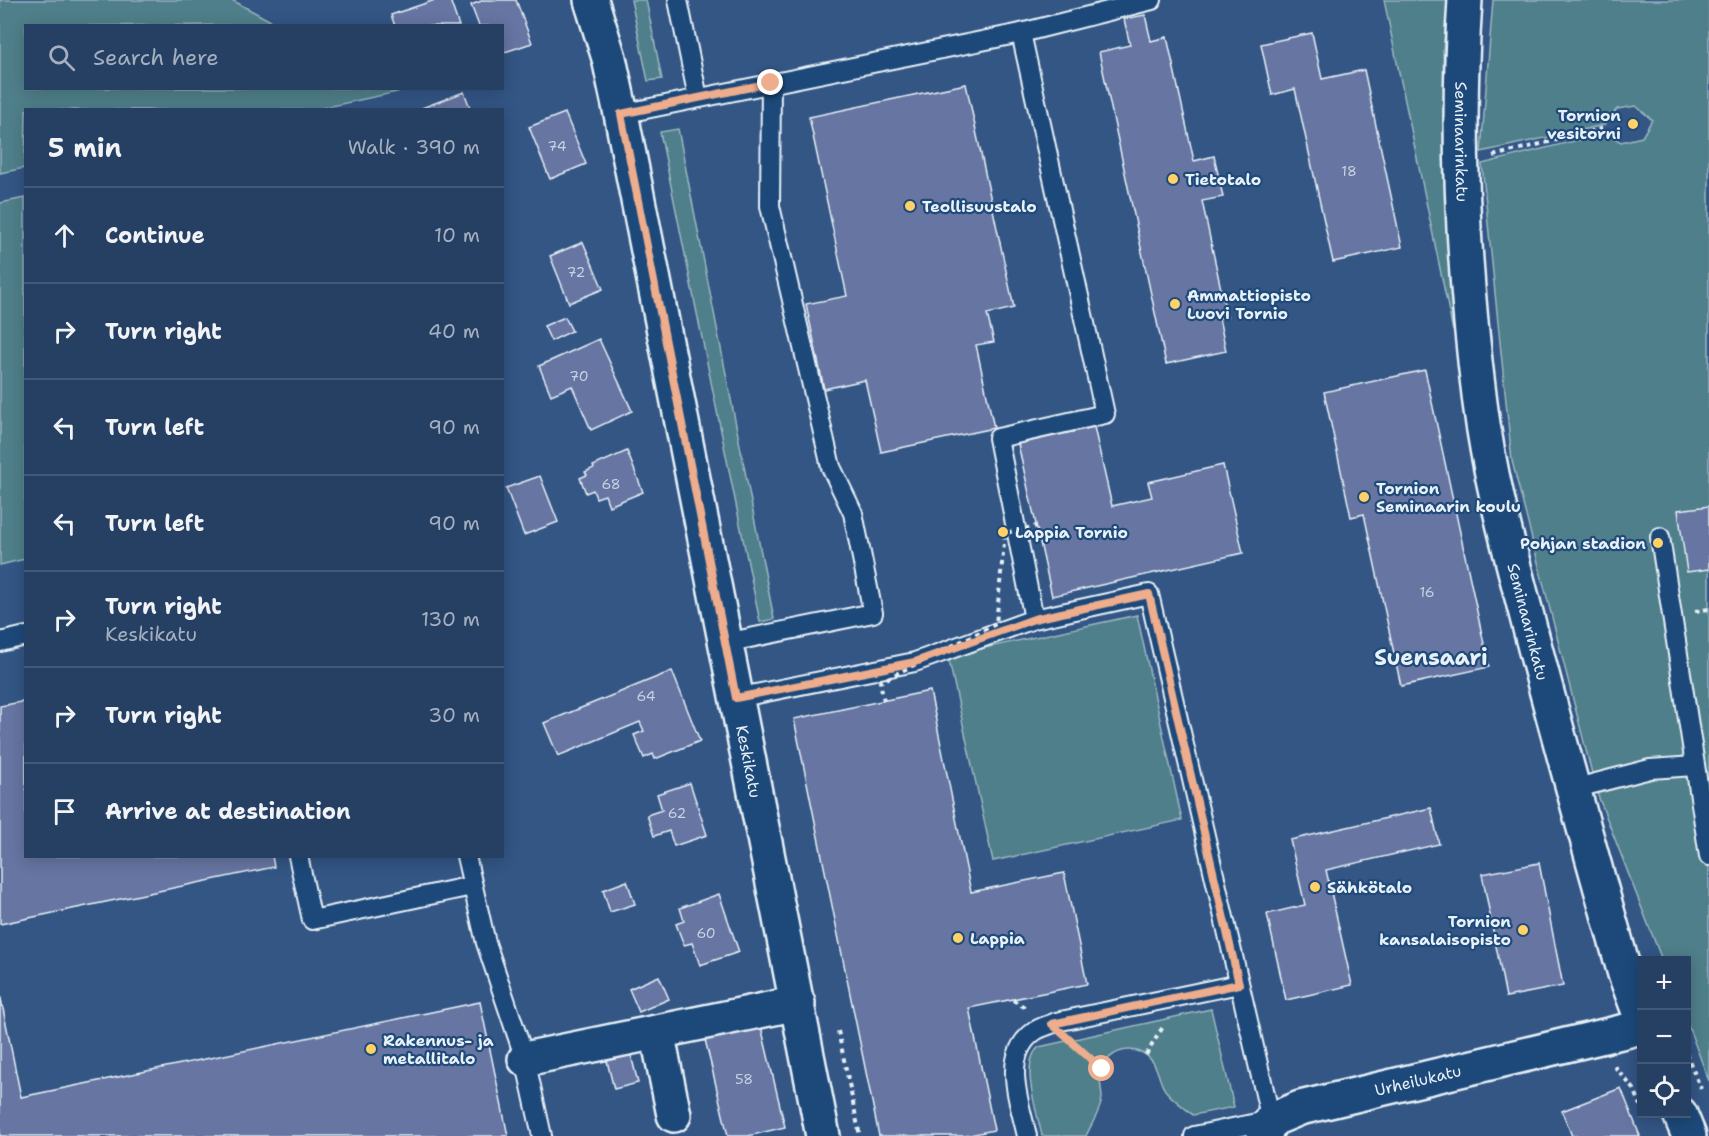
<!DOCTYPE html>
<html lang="en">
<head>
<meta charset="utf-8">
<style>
  body { margin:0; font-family:"Shantell Sans",sans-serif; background:#2e476a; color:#f1f3f6 }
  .controls { position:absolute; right:18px; bottom:18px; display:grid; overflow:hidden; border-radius:0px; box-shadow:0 3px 15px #0003 }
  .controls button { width:54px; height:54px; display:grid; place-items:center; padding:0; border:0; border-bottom:2px solid #425978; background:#264064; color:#f1f3f6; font:30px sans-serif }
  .stop { position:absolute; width:18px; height:18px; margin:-14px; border:4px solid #eead8d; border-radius:50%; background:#fff }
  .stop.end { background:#eead8d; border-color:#fff; box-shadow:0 2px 6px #0008 }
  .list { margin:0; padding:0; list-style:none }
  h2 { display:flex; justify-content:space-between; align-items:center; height:78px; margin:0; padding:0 24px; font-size:26px }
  h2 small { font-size:20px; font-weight:400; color:#a4afbf }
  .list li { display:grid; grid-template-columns:39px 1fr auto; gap:18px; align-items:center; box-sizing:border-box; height:96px; padding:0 24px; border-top:2px solid #425978 }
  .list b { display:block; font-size:22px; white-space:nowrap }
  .list p { margin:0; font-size:20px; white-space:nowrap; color:#a4afbf }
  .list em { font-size:20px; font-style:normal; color:#a4afbf }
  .icon { flex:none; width:33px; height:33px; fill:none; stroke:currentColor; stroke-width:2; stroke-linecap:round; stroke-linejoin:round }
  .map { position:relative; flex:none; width:1709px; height:1136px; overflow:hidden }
  .search { position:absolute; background:#264064; box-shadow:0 3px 15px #0003; left:24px; top:24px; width:480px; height:66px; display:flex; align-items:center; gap:15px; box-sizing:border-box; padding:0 21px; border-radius:0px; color:#a4afbf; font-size:22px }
  .panel { position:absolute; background:#264064; box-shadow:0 3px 15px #0003; left:24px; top:108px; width:480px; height:750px; border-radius:0px }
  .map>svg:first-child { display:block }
  .green { fill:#4f7f8a; stroke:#9cb8c1; stroke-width:1.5 }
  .building { fill:#6675a2; stroke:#e8f1f8; stroke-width:1.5 }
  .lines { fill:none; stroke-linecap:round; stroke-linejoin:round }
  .lane-casing { stroke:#e8f1f8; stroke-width:22 }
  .street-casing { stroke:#e8f1f8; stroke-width:38 }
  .path { stroke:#e8f1f8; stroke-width:4; stroke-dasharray:4.5 4.5; stroke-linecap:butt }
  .lane { stroke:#1f4a7a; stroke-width:18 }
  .street { stroke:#1f4a7a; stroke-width:33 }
  .path-bridge { stroke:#e8f1f8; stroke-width:4; stroke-dasharray:4.5 4.5; stroke-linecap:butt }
  .route { stroke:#eead8d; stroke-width:8 }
  .poi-dot { fill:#ffd166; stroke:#1f4a7a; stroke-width:2 }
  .labels { text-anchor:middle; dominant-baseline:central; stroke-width:4.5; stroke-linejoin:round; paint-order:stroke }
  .number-label { font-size:14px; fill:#c8d2e2 }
  .poi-label { font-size:16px; font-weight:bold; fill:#e8f1f8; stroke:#1f4a7a; text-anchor:start }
  .street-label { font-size:16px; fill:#e8f1f8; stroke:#1f4a7a }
  .district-label { font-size:22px; font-weight:bold; fill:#e8f1f8; stroke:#1f4a7a }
</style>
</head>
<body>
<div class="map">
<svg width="1709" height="1136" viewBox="0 0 1709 1136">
  <rect width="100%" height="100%" fill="#335685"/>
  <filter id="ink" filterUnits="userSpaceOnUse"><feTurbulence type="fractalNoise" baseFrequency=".0167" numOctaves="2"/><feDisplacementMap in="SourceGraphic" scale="12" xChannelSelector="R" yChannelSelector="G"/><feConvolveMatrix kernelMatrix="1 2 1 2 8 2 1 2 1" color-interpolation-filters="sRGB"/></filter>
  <g filter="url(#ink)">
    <g class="green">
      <polygon points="0,0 232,0 278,25 26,26 26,88 390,88 397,92 313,110 26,110 25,168 0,173"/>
      <polygon points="631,0 646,0 662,79 648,81"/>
      <polygon points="1384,0 1448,0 1443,50 1453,331"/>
      <polygon points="1493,0 1709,0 1709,1081 1687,1023 1686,960 1662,960 1597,793 1512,461 1482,164 1606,133 1621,142 1642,137 1652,120 1636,106 1617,109 1604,125 1481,152"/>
      <polygon points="678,129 774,619 760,622 660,132"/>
      <polygon points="25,198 25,559 0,565 0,203"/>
      <polygon points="1137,615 1182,820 993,861 948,656"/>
      <path d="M 1211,1009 L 1234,1107 L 1193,1115 C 1184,1107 1173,1100 1165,1090 C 1159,1082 1159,1070 1152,1061 C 1137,1042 1109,1049 1101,1070 C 1098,1080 1102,1088 1102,1098 C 1101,1110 1091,1125 1086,1136 L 1042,1136 C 1038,1114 1019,1063 1039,1047 Z"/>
    </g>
    <g class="building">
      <polygon points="435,0 450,0 459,26 395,26 391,15"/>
      <polygon points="484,0 516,0 532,43 502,53 502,26 479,26 471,5"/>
      <polygon points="1145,15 1151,41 1167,37 1194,161 1214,156 1223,197 1202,201 1227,317 1219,318 1226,351 1166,364 1099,52 1130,45 1124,19"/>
      <polygon points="1312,33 1322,79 1364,70 1402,247 1333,262 1295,89 1272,95 1261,44"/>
      <polygon points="966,84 1014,308 987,314 994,342 976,345 994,428 881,452 865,380 824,389 806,304 847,296 809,117"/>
      <polygon points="464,92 471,110 423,110 422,108"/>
      <polygon points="565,113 586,164 550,179 529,127"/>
      <polygon points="583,242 603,289 569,303 550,256"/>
      <polygon points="565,317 572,331 551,341 544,326"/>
      <polygon points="599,339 632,411 591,430 572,386 551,395 539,366"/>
      <polygon points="1425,370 1489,667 1401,686 1364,514 1351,517 1324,392"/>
      <polygon points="1094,427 1112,506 1152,497 1148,482 1223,465 1243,553 1052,596 1018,444"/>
      <polygon points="627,451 643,492 609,506 605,495 596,498 593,490 586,493 580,478 587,475 585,472 594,468 593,466"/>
      <polygon points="540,476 558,522 524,535 506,488"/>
      <polygon points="1709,506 1709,569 1687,572 1678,510"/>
      <polygon points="672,671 700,741 655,759 653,754 644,758 634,735 644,731 640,722 558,756 544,723"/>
      <polygon points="930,691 971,892 1064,873 1087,984 969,1008 994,1130 965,1136 879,1136 794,719"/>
      <polygon points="26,701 26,856 272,856 274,867 0,924 0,706"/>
      <polygon points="690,783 707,835 674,846 669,831 654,836 647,815 662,810 657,794"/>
      <polygon points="1431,808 1439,844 1326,870 1352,985 1286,1000 1267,914 1305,905 1290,840"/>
      <polygon points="1539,863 1563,986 1506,997 1482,874"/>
      <polygon points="627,881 635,904 610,912 603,890"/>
      <polygon points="719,894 739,952 700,965 692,943 684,945 676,924 684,921 680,908"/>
      <polygon points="659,976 669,999 639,1012 629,989"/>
      <polygon points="0,994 21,1097 480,1002 508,1136 0,1136"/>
      <polygon points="759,1018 785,1127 748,1136 728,1136 703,1031"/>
      <polygon points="631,1055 638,1083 614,1089 607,1061"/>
      <polygon points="1621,1088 1640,1136 1572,1136 1562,1111"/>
    </g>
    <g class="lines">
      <g class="lane-casing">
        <g id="lane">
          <polyline points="678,0 698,98"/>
          <polyline points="1021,33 1105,414 998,438 1034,619"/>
          <polyline points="621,114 1021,33 1152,0"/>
          <polyline points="1660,537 1709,856"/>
          <polyline points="0,642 26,636"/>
          <polyline points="725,643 873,613 853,513 831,467 770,206 771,83"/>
          <polyline points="736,698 915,662 1034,619 1149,594 1271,1120 1194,1136"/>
          <polyline points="1573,789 1650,769 1695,766"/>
          <polyline points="298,856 312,920 472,886"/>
          <polyline points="466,856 486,943 525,1059 542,1136"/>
          <path d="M 1027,1136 C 1020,1103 1000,1055 1035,1031 C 1041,1027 1050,1025 1056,1022 L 1239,984"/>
        </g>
      </g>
      <g class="street-casing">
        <g id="street">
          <path id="s1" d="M 591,0 L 609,58 L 621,114 L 823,1136"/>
          <path id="s2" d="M 1465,0 C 1456,135 1463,270 1480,403 C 1489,474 1508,544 1526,613 C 1557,734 1591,854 1625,974 L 1642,1020"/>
          <polyline points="657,1032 674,1115"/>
          <polyline points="525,1059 798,1003"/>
          <polyline points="1680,1114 1689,1136"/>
          <path id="s3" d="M 1264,1136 L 1271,1120 L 1300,1108 L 1642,1027"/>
        </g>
      </g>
      <g class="path">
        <polyline points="1493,156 1604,128"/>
        <polyline points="1695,611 1709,609"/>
        <polyline points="1013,1000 1026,1008"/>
        <polyline points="838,1031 860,1136"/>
        <polyline points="1073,1043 1102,1069"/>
        <polyline points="1686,1053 1701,1089"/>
        <polyline points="1146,1055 1164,1025"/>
        <polyline points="1614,1066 1634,1089 1642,1108"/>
        <polyline points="1644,1114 1647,1121"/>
      </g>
      <use href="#lane" class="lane"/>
      <use href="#street" class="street"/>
      <polyline class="path-bridge" points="884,701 880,682 996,624 1005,533 1037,526"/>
    </g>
  </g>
  <g class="lines" filter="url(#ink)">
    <polyline class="route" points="771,83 621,114 736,698 915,662 1034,619 1149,594 1239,984 1052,1024 1102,1069"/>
  </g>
  <g class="poi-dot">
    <circle cx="1633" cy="124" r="6"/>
    <circle cx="1173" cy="179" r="6"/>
    <circle cx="910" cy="206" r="6"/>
    <circle cx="1175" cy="304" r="6"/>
    <circle cx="1364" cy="497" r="6"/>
    <circle cx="1003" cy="532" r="6"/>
    <circle cx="1658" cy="543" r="6"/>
    <circle cx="1315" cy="887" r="6"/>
    <circle cx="1523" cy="930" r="6"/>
    <circle cx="958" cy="938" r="6"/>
    <circle cx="371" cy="1049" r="6"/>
  </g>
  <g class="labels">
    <g class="number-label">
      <text x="557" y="146">74</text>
      <text x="1349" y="171">18</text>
      <text x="576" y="272">72</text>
      <text x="579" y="376">70</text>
      <text x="611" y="484">68</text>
      <text x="1427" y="592">16</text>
      <text x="646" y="696">64</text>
      <text x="677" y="813">62</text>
      <text x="706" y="933">60</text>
      <text x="744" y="1079">58</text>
    </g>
    <g class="poi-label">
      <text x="1621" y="115" text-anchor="end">Tornion<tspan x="1621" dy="18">vesitorni</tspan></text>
      <text x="1185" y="179">Tietotalo</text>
      <text x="922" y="206">Teollisuustalo</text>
      <text x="1187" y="295">Ammattiopisto<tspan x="1187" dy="18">Luovi Tornio</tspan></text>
      <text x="1376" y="488">Tornion<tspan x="1376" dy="18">Seminaarin koulu</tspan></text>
      <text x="1015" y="532">Lappia Tornio</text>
      <text x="1646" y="543" text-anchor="end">Pohjan stadion</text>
      <text x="1327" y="887">Sähkötalo</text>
      <text x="1511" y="921" text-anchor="end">Tornion<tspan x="1511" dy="18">kansalaisopisto</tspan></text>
      <text x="970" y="938">Lappia</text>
      <text x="383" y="1040">Rakennus- ja<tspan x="383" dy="18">metallitalo</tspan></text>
    </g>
    <g class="street-label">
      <text stroke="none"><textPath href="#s2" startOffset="142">Seminaarinkatu</textPath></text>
      <text stroke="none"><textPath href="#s2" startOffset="628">Seminaarinkatu</textPath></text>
      <text stroke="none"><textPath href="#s1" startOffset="778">Keskikatu</textPath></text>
      <text stroke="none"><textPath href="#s3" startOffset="170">Urheilukatu</textPath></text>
    </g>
    <g class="district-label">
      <text x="1431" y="657">Suensaari</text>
    </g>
  </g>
</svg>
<div class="controls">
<button>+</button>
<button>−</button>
<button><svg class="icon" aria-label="locate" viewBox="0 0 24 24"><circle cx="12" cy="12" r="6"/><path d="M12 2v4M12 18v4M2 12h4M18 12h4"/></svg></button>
</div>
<div class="stop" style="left:1102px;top:1069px"></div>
<div class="stop end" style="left:771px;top:83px"></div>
<div class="search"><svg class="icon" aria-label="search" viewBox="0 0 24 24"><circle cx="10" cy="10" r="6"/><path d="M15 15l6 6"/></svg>Search here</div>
<section class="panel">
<h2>5 min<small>Walk · 390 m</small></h2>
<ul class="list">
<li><svg class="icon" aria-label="ahead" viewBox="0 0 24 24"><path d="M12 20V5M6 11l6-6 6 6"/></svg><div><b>Continue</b></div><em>10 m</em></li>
<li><svg class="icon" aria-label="right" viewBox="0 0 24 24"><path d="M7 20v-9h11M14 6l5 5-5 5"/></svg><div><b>Turn right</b></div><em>40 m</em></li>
<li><svg class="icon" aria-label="left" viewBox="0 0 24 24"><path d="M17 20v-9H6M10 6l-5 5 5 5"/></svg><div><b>Turn left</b></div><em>90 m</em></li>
<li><svg class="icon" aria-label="left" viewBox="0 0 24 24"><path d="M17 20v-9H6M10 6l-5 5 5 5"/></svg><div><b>Turn left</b></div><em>90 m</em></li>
<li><svg class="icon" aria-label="right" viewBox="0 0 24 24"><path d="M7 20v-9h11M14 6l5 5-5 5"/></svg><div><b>Turn right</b><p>Keskikatu</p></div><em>130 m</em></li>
<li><svg class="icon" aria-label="right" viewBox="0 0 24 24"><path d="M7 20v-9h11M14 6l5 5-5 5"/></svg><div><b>Turn right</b></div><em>30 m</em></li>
<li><svg class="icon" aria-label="arrive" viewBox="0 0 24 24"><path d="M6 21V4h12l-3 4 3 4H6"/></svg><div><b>Arrive at destination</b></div></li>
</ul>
</section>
</div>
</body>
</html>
